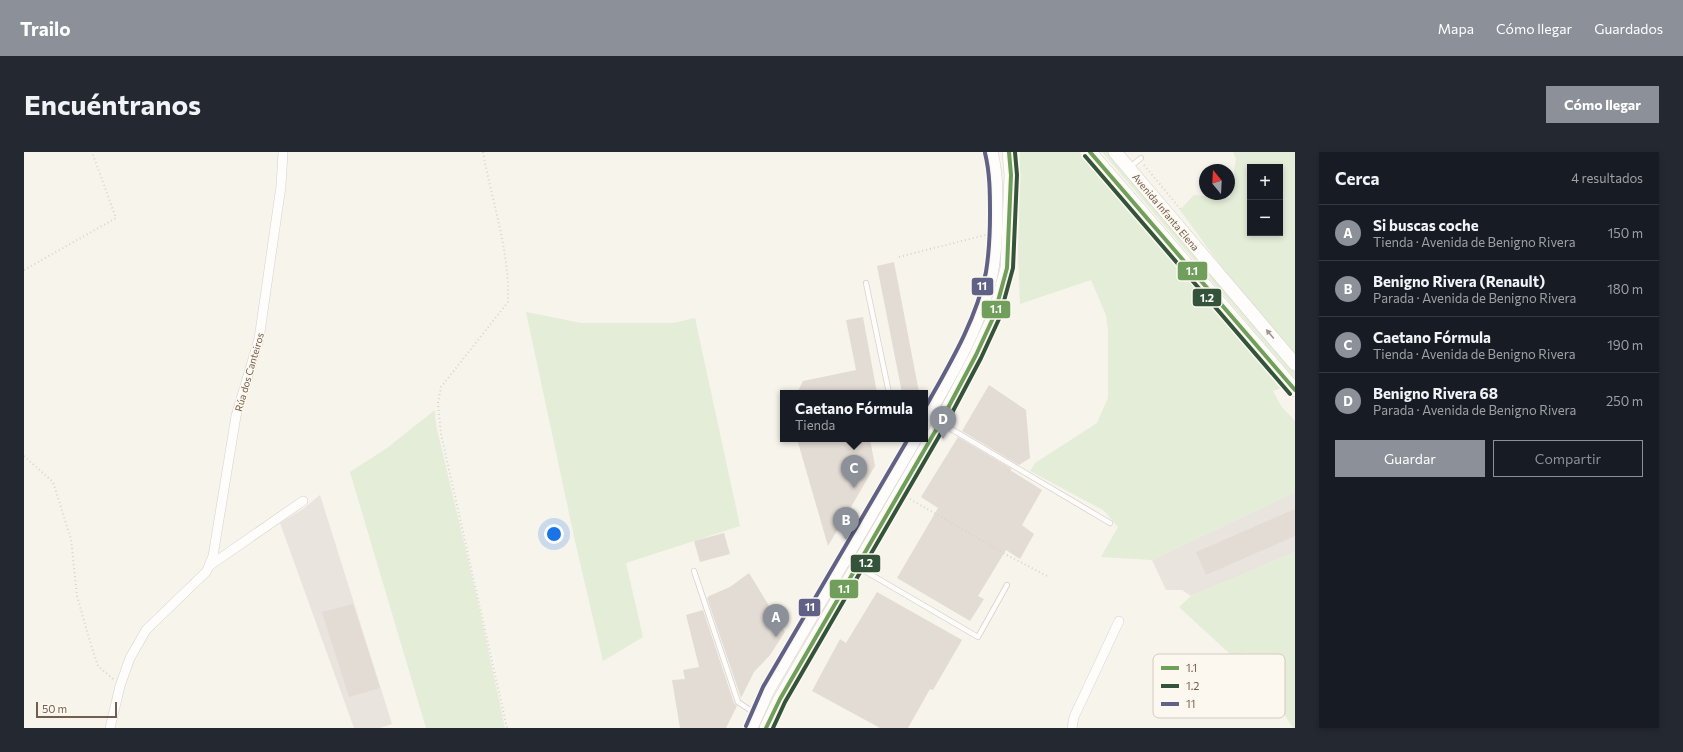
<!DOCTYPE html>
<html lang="es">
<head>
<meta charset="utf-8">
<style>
  body { margin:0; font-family:Commissioner,sans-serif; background:#242831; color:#f1f3f6 }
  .controls { position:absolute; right:12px; top:12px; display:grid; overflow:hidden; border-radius:0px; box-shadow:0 2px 6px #0003 }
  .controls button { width:36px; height:36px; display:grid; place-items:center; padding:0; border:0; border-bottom:1px solid #363941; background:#171b24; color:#f1f3f6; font:20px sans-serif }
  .compass { position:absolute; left:1175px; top:12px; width:36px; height:36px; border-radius:50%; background:#171b24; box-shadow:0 2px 6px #0003; rotate:342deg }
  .scale { position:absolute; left:12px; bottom:10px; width:81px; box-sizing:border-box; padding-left:4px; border:2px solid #725e4e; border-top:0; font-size:11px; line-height:14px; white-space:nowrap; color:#725e4e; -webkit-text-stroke:3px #fdf8ef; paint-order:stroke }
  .you { position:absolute; left:530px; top:382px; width:14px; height:14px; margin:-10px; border:3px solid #fff; border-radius:50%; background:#1a73e8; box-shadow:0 0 0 6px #1a73e833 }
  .badge { display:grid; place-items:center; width:26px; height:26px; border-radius:50%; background:#8c9099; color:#fff; font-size:13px; font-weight:700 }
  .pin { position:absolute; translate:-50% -33px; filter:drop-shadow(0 1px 2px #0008) }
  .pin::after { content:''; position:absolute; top:21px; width:14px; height:12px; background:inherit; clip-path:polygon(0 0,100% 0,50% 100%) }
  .popup { position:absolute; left:756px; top:238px; width:148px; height:52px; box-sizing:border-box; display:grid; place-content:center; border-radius:0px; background:#171b24; filter:drop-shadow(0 1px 3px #0005); font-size:13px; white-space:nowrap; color:#9ea1a6 }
  .popup b { font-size:15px; color:#f1f3f6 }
  .popup::after { content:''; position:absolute; left:50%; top:100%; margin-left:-8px; border:8px solid transparent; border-top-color:#171b24 }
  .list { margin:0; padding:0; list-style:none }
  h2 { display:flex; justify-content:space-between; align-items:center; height:52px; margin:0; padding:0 16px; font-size:17px }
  h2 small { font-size:13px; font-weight:400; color:#9ea1a6 }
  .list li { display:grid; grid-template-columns:26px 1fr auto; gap:12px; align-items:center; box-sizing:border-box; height:56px; padding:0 16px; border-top:1px solid #363941 }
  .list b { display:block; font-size:15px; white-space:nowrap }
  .list p { margin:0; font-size:13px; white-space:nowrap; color:#9ea1a6 }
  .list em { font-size:13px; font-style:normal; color:#9ea1a6 }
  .actions { display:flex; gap:8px; padding:12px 16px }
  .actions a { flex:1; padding:9px 0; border:1px solid #8c9099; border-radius:0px; text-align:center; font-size:14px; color:#8c9099 }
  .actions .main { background:#8c9099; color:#fff }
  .map { position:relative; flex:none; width:1271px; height:576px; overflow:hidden; border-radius:0px }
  header { display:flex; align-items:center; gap:24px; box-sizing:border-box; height:56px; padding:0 20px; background:#8c9099; color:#fff }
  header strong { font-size:19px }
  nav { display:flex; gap:22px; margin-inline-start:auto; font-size:14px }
  .intro { display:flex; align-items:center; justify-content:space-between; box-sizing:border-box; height:96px; padding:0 24px }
  h1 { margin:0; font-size:28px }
  .button { padding:10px 18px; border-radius:0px; background:#8c9099; color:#fff; font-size:14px; font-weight:700 }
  main { display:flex; gap:24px; padding:0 24px }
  aside { flex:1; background:#171b24; border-radius:0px; box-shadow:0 2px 6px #0003 }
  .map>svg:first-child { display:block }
  .industrial { fill:#e9e4dd }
  .green { fill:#e3edd8; fill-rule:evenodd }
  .building { fill:#e3dcd4 }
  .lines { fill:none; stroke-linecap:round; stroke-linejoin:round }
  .lane-casing { stroke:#d6d1ca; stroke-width:6 }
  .street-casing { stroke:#d6d1ca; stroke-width:10 }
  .secondary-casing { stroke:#d6d1ca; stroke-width:14 }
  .path { stroke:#d9d4cf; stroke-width:2; stroke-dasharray:1 3; stroke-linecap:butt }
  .lane { stroke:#fefdfc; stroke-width:4.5 }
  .street { stroke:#fefdfc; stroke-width:9 }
  .secondary { stroke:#fefdfc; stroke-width:13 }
  .bus-1-casing { stroke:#fdf8ef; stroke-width:7 }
  .bus-2-casing { stroke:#fdf8ef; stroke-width:7 }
  .bus-3-casing { stroke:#fdf8ef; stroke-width:7 }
  .bus-1 { stroke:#6f9f5b; stroke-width:4 }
  .bus-2 { stroke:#33533a; stroke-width:4 }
  .bus-3 { stroke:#5f6186; stroke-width:4 }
  .oneway { fill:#a3968b }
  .labels { text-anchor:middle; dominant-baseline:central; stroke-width:3; stroke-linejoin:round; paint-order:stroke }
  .street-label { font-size:10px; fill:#725e4e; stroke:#fdf8ef }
  .key { fill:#fdf8ef; stroke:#d3cabf; stroke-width:1 }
  .key-label { font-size:11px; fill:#725e4e }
  .line-badge { stroke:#fdf8ef; stroke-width:1.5 }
  .badge-label { font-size:11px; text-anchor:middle; font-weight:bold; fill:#fff }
</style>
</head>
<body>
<header>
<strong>Trailo</strong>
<nav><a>Mapa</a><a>Cómo llegar</a><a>Guardados</a></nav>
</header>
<div class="intro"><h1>Encuéntranos</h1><a class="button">Cómo llegar</a></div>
<main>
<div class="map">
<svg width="1271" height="576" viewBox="0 0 1271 576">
  <rect width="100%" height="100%" fill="#f7f4ec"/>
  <g class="industrial">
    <polygon points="1271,340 1271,400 1167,444 1158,438 1142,438 1128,408"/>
    <polygon points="296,343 368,572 356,576 330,576 256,371 279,357"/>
  </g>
  <g class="green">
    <polygon points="996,0 1056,0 1257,236 1249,239 1257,254 1271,269 1271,340 1128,408 1077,405 1094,375 1079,358 1006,319 1011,311 1073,271 1084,246 1084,179 1082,163 1067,128 996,152 994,102"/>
    <polygon points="1078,0 1084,0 1271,218 1271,227"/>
    <path d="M 1209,0 L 1271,0 L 1271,204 L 1215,139 L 1156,58 L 1170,43 L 1206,46 L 1212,7 ZM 1226,15 L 1256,15 L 1256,81 L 1226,81 Z"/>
    <polygon points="502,160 557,171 649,171 671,166 716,374 602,411 619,485 579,509 551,389"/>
    <polygon points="411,258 412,273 451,437 481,576 402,576 326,320 363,296"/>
    <polygon points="1271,400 1271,576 1269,576 1235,523 1224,501 1207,503 1155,455 1167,444"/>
  </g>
  <g class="building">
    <polygon points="870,110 895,240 887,241 878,241 853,114"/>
    <polygon points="839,165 853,241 773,241 779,229 832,218 822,168"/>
    <polygon points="965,233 1002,258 1006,306 995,313 938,279"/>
    <polygon points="934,285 988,317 986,318 1018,338 998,373 1010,382 996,407 982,398 954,444 960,447 946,469 873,426 914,356 897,345"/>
    <polygon points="773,287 846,287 851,314 804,394"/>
    <polygon points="1271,357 1271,384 1182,423 1172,400"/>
    <polygon points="700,381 706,402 676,410 670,389"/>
    <polygon points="725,421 761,480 746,503 730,520 717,546 683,446 685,444 706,435"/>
    <polygon points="853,440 938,488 909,538 906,537 884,576 856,576 788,539 816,487 822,491"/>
    <polygon points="329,452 356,536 325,545 298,460"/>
    <polygon points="679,458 710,551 713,554 702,576 656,576 648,528 661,527 659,518 675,515 662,463"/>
  </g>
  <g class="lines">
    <g class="lane-casing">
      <g id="lane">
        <polyline points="1106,15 1117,6"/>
        <polyline points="842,131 865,241"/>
        <polyline points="917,271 1086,371"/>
        <polyline points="834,415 954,485 983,433"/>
        <polyline points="670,419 714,550 732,562"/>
      </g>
    </g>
    <g class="street-casing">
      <g id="street">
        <polyline points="185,414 189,404 212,264 235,187 257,34 259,0"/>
        <polyline points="86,576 96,534 106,506 122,478 182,420 185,414 279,349"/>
        <polyline points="1048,576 1050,565 1095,469"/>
      </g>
    </g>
    <g class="secondary-casing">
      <g id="secondary">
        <polyline points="1066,0 1271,238"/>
        <polyline points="1091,0 1271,212"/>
        <path d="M 901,268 C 923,228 949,187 962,142 C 971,116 972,85 972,58 C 972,38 972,19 967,0"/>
        <polyline points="727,576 744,538 891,287"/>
        <polyline points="742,576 756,547 916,271 952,203 970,164 983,116 987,23 985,0"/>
      </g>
    </g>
    <g class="path">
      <path d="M 459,0 C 468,50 486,100 484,150 L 417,235 L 414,251 L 417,282 L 483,576"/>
      <polyline points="1120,13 1158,59"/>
      <polyline points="875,105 961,83"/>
      <polyline points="0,118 92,66 68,0"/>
      <polyline points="0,304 29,330 47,387 53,444 67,493 74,514 89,527"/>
      <polyline points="886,347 979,401 1023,424"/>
    </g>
    <use href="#lane" class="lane"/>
    <use href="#street" class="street"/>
    <use href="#secondary" class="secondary"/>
    <g class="bus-1-casing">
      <g id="bus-1">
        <polyline points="1066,0 1271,238"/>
        <polyline points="742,576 756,547 916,271 952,203 970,164 983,116 987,23 985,0"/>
      </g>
    </g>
    <g class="bus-2-casing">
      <g id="bus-2">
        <polyline points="1061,4 1266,242"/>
        <polyline points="749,576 761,550 921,274 957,206 975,167 989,116 993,23 991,0"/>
      </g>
    </g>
    <g class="bus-3-casing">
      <g id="bus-3">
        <path d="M 901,256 C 925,213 952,169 962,120 C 965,101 966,81 966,62 C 966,42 966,21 961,1"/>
        <polyline points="722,574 739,535 884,287"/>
      </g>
    </g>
    <use href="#bus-1" class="bus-1"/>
    <use href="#bus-2" class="bus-2"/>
    <use href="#bus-3" class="bus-3"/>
  </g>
  <defs><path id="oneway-solid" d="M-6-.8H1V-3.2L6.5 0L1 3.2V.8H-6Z"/></defs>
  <use class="oneway" href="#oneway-solid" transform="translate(1246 182) rotate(-130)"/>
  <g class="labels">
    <g class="street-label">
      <text transform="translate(1142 60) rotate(50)">Avenida Infanta Elena</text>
      <text transform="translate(225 220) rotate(-74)">Rúa dos Canteiros</text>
    </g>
  </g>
  <rect x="1129" y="502" width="132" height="64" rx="6" class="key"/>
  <rect x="1137" y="514" width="18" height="4" fill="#6f9f5b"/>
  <rect x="1137" y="532" width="18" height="4" fill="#33533a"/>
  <rect x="1137" y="550" width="18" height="4" fill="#5f6186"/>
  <g class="key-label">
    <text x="1162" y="520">1.1</text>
    <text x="1162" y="538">1.2</text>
    <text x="1162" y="556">11</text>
  </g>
  <g class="line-badge">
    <rect x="1153" y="109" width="31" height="20" rx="4" fill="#6f9f5b"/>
    <rect x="947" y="125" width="23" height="19" rx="4" fill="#5f6186"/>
    <rect x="1168" y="136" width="30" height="19" rx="4" fill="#33533a"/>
    <rect x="957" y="148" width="30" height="19" rx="4" fill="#6f9f5b"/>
    <rect x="826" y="402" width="31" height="19" rx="4" fill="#33533a"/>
    <rect x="805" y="427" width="30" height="20" rx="4" fill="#6f9f5b"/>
    <rect x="774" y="446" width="23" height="19" rx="4" fill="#5f6186"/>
  </g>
  <g class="badge-label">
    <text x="1168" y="123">1.1</text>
    <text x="958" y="138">11</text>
    <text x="1183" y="150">1.2</text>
    <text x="972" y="161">1.1</text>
    <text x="842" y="415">1.2</text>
    <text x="820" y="441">1.1</text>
    <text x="786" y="459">11</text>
  </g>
</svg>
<div class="controls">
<button>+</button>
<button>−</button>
</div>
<svg class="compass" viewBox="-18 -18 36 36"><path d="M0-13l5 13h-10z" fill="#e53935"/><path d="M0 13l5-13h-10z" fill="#9ea1a6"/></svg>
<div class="scale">50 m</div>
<div class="you"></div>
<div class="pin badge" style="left:752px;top:485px">A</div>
<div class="pin badge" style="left:822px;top:388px">B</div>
<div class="pin badge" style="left:830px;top:336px">C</div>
<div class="popup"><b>Caetano Fórmula</b>Tienda</div>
<div class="pin badge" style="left:919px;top:287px">D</div>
</div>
<aside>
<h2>Cerca<small>4 resultados</small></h2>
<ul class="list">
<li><span class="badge">A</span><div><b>Si buscas coche</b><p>Tienda · Avenida de Benigno Rivera</p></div><em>150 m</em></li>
<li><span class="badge">B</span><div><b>Benigno Rivera (Renault)</b><p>Parada · Avenida de Benigno Rivera</p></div><em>180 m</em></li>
<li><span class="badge">C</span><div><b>Caetano Fórmula</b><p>Tienda · Avenida de Benigno Rivera</p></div><em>190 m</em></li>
<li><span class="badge">D</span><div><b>Benigno Rivera 68</b><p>Parada · Avenida de Benigno Rivera</p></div><em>250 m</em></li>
</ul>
<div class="actions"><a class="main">Guardar</a><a>Compartir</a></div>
</aside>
</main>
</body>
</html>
